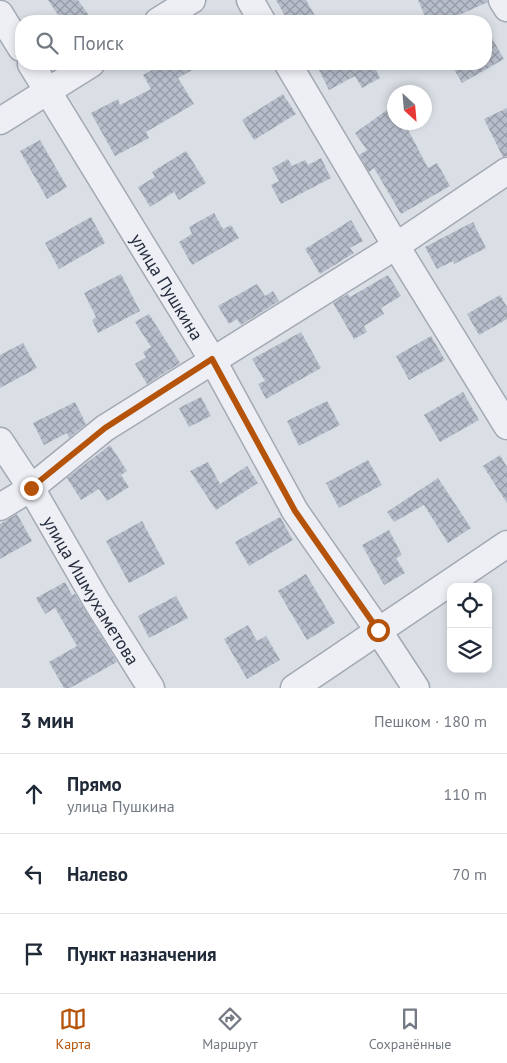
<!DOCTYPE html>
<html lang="ru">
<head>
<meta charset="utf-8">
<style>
  body { margin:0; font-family:"PT Sans",sans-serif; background:#f6f6f7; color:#1f2937 }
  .controls { position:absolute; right:15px; bottom:15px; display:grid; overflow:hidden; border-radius:10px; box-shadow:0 2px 8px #0003 }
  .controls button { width:45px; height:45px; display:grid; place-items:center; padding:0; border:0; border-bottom:1px solid #e0e1e3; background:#fff; color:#1f2937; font:25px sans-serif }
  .compass { position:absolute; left:387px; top:85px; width:45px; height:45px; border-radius:50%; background:#fff; box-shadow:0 2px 8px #0003; rotate:154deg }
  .stop { position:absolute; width:15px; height:15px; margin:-11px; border:4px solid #b45309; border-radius:50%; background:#fff }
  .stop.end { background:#b45309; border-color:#fff; box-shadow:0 1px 5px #0008 }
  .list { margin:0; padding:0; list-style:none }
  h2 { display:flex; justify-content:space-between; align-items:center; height:65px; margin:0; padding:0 20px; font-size:21px }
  h2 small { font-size:16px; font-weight:400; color:#747a83 }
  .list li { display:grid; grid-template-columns:32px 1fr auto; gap:15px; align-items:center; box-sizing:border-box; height:80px; padding:0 20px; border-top:1px solid #e0e1e3 }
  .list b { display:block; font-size:19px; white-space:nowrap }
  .list p { margin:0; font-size:16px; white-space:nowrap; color:#747a83 }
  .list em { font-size:16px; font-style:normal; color:#747a83 }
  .icon { flex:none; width:28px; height:28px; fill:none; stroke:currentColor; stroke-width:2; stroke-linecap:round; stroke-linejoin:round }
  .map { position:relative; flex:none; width:507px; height:688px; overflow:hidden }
  .search { position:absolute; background:#fff; box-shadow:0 2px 8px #0003; left:15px; right:15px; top:15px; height:55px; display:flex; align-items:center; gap:12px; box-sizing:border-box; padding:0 18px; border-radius:20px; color:#747a83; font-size:19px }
  .sheet { height:305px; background:#fff }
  nav { display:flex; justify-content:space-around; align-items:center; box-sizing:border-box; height:70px; border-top:1px solid #e0e1e3; background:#fff; font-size:14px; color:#747a83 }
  nav a { display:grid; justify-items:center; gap:2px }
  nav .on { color:#b45309 }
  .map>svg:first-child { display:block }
  .building { fill:url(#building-cross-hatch) }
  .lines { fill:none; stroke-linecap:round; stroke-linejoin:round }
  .minor-casing { stroke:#a3a9b3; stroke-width:29 }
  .minor { stroke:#edeff5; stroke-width:26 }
  .route { stroke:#b45309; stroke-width:6 }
  .labels { text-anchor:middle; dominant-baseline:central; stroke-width:4.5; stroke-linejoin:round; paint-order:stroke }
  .street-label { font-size:18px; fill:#242c3d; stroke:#eaeef4 }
</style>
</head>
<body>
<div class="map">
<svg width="507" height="688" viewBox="0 0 507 688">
  <defs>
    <pattern id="building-cross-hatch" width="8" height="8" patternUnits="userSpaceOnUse" patternTransform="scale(1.25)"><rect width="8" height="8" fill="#b7bdca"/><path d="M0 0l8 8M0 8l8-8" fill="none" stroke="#959aa5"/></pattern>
  </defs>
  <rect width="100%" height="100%" fill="#dadfe6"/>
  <g class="building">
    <polygon points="48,0 78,0 93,21 62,21"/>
    <polygon points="276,0 306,0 318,21 288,21"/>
    <polygon points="418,0 487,0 488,2 446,21 427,21"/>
    <polygon points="486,28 504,59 462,83 451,64 486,64"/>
    <polygon points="163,64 203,64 178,78 194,104 146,132 149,138 115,156 91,113 118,99 120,105 151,89 143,75"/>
    <polygon points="316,64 378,64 374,66 380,78 362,88 355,76 329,90"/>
    <polygon points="283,94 296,114 254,140 242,120"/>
    <polygon points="394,105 394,122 404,122 428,168 437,163 450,186 401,214 374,168 369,172 359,155 367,150 355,133"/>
    <polygon points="507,108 507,156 503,157 484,119"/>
    <polygon points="40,140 67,187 47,199 20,151"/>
    <polygon points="186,151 206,183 179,200 174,192 150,207 138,187 155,177 152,172"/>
    <polygon points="321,158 331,178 281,204 271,185 279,181 272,168 288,159 292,166 305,160 308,165"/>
    <polygon points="214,213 223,229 231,225 239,238 192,265 179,242 192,234 189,227"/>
    <polygon points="91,217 105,243 59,269 45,243"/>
    <polygon points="351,220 363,241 350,248 354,253 320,274 305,249"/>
    <polygon points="473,222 486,248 454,264 453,261 437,269 425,247"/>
    <polygon points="121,274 140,311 98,333 92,320 96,317 84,293"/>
    <polygon points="388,275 401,296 381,308 384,314 364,326 367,332 354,339 333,303 348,294 350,297"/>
    <polygon points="257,284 265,296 273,291 279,301 241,325 237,319 229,324 218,306"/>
    <polygon points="500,295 507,307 507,319 479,335 467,314"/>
    <polygon points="149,314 180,363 147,384 135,364 146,357 143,352 151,347 135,322"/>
    <polygon points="301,332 321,368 266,399 258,384 265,381 252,359"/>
    <polygon points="431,336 445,360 409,380 396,356"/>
    <polygon points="23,343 37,368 0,388 0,355"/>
    <polygon points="463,392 479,420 440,442 424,415"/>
    <polygon points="201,397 211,416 189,427 179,408"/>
    <polygon points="327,401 340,425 299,446 287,421"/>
    <polygon points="75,402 86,424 69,438 67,433 44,445 33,423"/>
    <polygon points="110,445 127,471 121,475 129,487 107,501 99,489 81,500 67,478"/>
    <polygon points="500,455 507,467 507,503 483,466"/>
    <polygon points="368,460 382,485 339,508 326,483"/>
    <polygon points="208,462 220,484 247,466 258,483 216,510 190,471"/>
    <polygon points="438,478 471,528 448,543 424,505 394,522 387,512"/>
    <polygon points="17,514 32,541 0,559 0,524"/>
    <polygon points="280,517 293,540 249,566 235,542"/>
    <polygon points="142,521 165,564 129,583 106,541"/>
    <polygon points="389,530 402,555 396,558 405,573 384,585 362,545"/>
    <polygon points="306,574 335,623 307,640 278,591"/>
    <polygon points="65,582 72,595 75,594 117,662 70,688 64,688 49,662 77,646 55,608 45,614 36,598"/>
    <polygon points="176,596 188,618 149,638 138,616"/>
    <polygon points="248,625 257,641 266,636 280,660 247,679 224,639"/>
  </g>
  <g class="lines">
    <g class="minor-casing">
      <g id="minor">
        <polyline points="250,0 262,21"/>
        <polyline points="502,0 507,8"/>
        <polyline points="0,14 21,48"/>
        <polyline points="158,21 192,0"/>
        <path id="s1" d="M 31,64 L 212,359 L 295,511 L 378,630 L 416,688"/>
        <polyline points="288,64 396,246 507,426"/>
        <polyline points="0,121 91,64"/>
        <path id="s2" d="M 0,441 L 31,488 L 97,602 L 151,688"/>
        <polyline points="0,507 31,488 105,428 396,246 507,171"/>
        <polyline points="294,688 507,544"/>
      </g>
    </g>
    <use href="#minor" class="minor"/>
  </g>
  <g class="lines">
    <polyline class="route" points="31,488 105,428 212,359 295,511 378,630"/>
  </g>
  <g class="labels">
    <g class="street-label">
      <text stroke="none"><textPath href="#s1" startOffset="261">улица Пушкина</textPath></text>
      <text stroke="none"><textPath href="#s2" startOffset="175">улица Ишмухаметова</textPath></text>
    </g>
  </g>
</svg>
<div class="controls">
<button><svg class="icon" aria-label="locate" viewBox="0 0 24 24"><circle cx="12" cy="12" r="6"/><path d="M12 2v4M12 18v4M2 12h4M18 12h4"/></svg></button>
<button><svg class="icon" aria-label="layers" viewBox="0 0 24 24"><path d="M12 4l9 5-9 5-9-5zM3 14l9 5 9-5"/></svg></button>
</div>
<svg class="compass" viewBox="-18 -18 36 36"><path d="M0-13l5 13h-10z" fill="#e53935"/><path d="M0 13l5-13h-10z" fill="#747a83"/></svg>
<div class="stop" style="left:378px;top:630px"></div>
<div class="stop end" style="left:31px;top:488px"></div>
<div class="search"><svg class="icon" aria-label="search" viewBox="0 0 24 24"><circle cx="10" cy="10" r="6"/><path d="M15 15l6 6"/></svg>Поиск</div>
</div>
<section class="sheet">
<h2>3 мин<small>Пешком · 180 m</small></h2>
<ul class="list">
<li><svg class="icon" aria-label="ahead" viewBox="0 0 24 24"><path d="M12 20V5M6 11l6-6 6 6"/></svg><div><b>Прямо</b><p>улица Пушкина</p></div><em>110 m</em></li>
<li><svg class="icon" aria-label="left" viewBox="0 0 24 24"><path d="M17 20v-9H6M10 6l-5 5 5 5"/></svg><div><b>Налево</b></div><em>70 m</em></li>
<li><svg class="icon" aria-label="arrive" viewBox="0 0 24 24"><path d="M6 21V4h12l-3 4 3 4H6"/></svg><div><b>Пункт назначения</b></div></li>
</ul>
</section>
<nav>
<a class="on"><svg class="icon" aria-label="map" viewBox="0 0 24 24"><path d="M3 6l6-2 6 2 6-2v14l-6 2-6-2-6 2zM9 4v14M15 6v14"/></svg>Карта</a>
<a><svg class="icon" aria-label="directions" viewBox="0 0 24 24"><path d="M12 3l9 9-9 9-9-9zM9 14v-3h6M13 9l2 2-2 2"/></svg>Маршрут</a>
<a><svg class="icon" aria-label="saved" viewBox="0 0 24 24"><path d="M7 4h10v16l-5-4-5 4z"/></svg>Сохранённые</a>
</nav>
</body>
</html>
